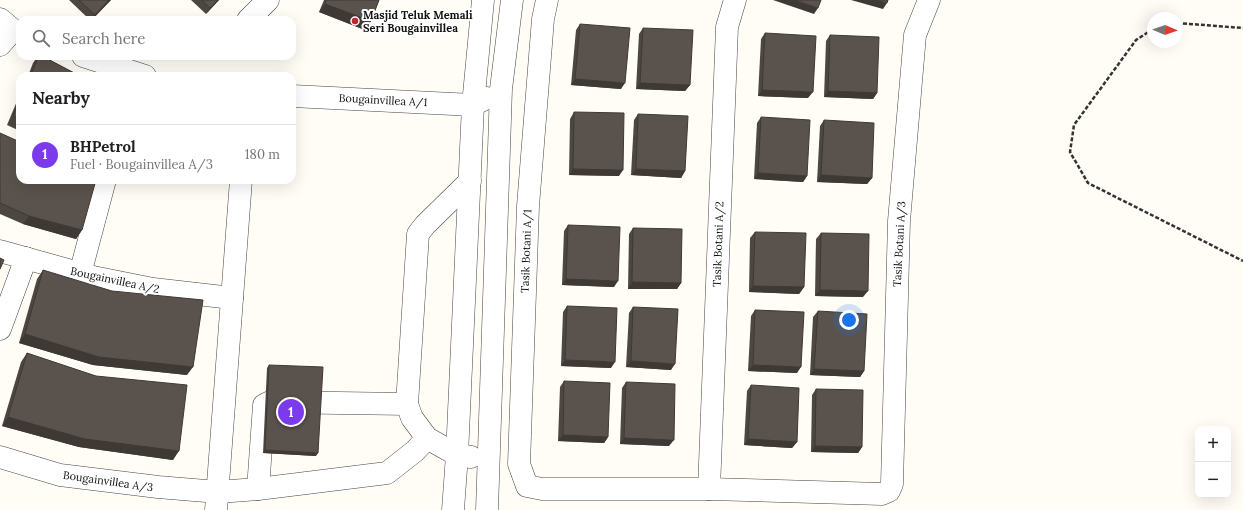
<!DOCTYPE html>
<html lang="en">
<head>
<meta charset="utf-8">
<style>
  body { margin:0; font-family:Lora,serif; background:#f2f2f2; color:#202124 }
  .controls { position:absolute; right:12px; bottom:12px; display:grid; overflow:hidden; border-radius:8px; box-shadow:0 4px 16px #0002 }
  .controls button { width:36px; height:36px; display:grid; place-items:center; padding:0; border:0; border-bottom:1px solid #e0e0e0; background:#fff; color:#202124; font:20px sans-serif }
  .compass { position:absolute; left:1147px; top:12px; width:36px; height:36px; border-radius:50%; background:#fff; box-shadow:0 4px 16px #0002; rotate:92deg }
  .you { position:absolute; left:849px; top:320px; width:14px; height:14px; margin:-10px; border:3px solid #fff; border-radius:50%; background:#1a73e8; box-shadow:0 0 0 6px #1a73e833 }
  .badge { display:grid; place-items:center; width:26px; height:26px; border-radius:50%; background:#7c3aed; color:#fff; font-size:13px; font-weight:700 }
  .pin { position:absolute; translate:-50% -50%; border:2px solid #fff; box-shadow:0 1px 4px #0006 }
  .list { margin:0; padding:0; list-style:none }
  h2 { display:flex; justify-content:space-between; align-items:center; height:52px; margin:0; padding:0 16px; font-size:17px }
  h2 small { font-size:13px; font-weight:400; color:#757577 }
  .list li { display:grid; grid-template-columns:26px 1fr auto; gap:12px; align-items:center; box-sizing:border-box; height:60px; padding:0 16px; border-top:1px solid #e0e0e0 }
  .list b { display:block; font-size:15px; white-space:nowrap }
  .list p { margin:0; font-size:13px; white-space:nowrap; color:#757577 }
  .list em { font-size:13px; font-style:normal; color:#757577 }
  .icon { flex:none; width:22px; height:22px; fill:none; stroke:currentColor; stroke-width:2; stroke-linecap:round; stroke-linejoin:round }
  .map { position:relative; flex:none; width:1243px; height:510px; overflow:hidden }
  .search { position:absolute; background:#fff; box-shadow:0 4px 16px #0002; left:16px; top:16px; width:280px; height:44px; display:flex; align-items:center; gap:10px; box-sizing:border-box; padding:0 14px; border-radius:12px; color:#757577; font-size:15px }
  .panel { position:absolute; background:#fff; box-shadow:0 4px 16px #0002; left:16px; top:72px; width:280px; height:112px; border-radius:12px }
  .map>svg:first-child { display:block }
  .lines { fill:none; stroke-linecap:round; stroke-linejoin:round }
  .minor-casing { stroke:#444; stroke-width:23 }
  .path { stroke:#333; stroke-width:2.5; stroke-dasharray:4 2; stroke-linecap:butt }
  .minor { stroke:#fff; stroke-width:22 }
  .wall { fill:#4d4742 }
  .shaded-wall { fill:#3f3936 }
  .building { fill:#5a524d; stroke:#3f3936 }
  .poi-dot { fill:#c4262e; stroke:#fff; stroke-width:1.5 }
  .labels { text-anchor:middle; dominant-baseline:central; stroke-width:4; stroke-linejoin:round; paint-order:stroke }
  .poi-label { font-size:11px; font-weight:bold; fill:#111; stroke:#fff; text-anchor:start }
  .street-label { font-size:11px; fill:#111; stroke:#fff }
</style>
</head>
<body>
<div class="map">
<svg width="1243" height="510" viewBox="0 0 1243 510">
  <rect width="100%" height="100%" fill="#fffdf5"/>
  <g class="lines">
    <g class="minor-casing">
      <g id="minor">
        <polyline points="547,0 543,19 528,206 519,464 527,486 542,489 709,489 882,494 889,491 892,484 899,221 915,35 929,0"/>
        <polyline points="0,19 13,30 20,33"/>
        <polyline points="248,20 268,0"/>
        <polyline points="0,45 13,30"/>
        <polyline points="83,56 145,76"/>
        <polyline points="292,96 473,105 487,98"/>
        <polyline points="470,181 425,225 418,234 407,404 412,418 427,438 457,455 471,457"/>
        <polyline points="0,251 93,277 153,289 232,298"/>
        <polyline points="80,274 105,180"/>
        <polyline points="0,329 26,258"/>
        <polyline points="0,457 60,475 158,487 218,492 258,489 387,473 415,451 427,438"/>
        <polyline points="258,489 264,405 270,402 407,404"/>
        <polyline points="709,489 727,27 735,0"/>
        <polyline points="216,510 241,180"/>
        <polyline points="453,510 457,455 473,105 483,0"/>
        <polyline points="487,510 501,89 512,0"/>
      </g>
    </g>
    <g class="path">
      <polyline points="1177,23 1243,28"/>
      <polyline points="1153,29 1136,40 1074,125 1070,152 1088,183 1243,261"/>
    </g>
    <use href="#minor" class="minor"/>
  </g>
  <g class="wall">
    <polygon points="69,0 111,0 92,20 90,20"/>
    <polygon points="191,0 219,0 206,14"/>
    <polygon points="324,0 379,0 371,21 365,30 319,12"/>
    <polygon points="580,24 621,89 571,85 576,30"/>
    <polygon points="643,28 690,85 685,91 636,89 639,34"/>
    <polygon points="765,33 808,98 758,96 761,39"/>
    <polygon points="830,35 877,93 873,99 824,97 826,41"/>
    <polygon points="38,56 42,56 80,76 28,76 33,63"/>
    <polygon points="20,94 20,131 7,125"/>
    <polygon points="574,112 619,176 569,175 570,119"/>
    <polygon points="638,114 685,171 681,178 631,175 634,120"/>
    <polygon points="761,117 807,176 803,182 754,179 757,123"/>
    <polygon points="824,120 872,178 867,184 817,182 820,126"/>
    <polygon points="0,133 82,230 76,239 23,224 0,214"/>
    <polygon points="568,225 614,287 562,285 564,231"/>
    <polygon points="633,228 681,283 677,289 628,289 629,234"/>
    <polygon points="755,232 804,287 799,294 749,292 750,238"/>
    <polygon points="821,233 863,297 815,296 816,239"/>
    <polygon points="43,270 187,375 93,365 19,343 37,279"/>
    <polygon points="567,306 611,368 561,366 563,312"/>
    <polygon points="633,307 671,370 626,367 629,313"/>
    <polygon points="755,310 797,373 748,371 751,316"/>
    <polygon points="818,311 864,371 860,377 810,375 813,317"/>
    <polygon points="27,353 173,460 79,447 2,426 21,362"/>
    <polygon points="269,365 316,456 263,453 267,368"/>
    <polygon points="564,381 608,437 604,443 558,441 560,387"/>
    <polygon points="626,382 669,446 620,444 622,388"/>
    <polygon points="751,385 797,442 792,448 744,445 747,391"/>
    <polygon points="816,389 862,447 858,453 811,452 812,395"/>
  </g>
  <g class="shaded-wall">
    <polygon points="109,0 111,0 91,20 95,15"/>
    <polygon points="218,0 219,0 206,14 210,8"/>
    <polygon points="773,0 795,0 818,8 814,14"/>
    <polygon points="851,0 876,0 887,3 883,9"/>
    <polygon points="325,4 371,21 365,30 319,12"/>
    <polygon points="575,79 625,83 621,89 571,85"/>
    <polygon points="640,83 690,85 685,91 636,89"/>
    <polygon points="762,90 813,92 808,98 758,96"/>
    <polygon points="828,91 877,93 873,99 824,97"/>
    <polygon points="573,169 623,170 619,176 569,175"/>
    <polygon points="636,169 685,171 681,178 631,175"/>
    <polygon points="758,173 807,176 803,182 754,179"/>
    <polygon points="821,175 872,178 867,184 817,182"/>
    <polygon points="29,216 82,230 76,239 23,224"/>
    <polygon points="566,279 618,281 614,287 562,285"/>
    <polygon points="632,282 681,283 677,289 628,289"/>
    <polygon points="753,286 804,287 799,294 749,292"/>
    <polygon points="820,290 868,291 863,297 815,296"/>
    <polygon points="25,334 193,367 187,375 93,365 19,343"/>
    <polygon points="565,360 615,362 611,368 561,366"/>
    <polygon points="631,361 675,364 671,370 626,367"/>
    <polygon points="753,365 801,367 797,373 748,371"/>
    <polygon points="814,369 864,371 860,377 810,375"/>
    <polygon points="8,417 179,451 173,460 79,447 2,426"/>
    <polygon points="563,435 608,437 604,443 558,441"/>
    <polygon points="624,438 674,440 669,446 620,444"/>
    <polygon points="748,439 797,442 792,448 744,445"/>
    <polygon points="815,446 862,447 858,453 811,452"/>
    <polygon points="265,450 318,453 316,456 263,453"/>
  </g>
  <g class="building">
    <polygon points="79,0 109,0 95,15"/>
    <polygon points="202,0 218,0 210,8"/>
    <polygon points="326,0 379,0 371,21 325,4"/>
    <polygon points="795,0 821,0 818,8"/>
    <polygon points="876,0 888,0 887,3"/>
    <polygon points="580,24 630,28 625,83 575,79"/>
    <polygon points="643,28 693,30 690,85 640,83"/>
    <polygon points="765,33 816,36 813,92 762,90"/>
    <polygon points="830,35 879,37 877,93 828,91"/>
    <polygon points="39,56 42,56 80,76 30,76"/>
    <polygon points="20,99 20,119 13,116"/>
    <polygon points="574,112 624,113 623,170 573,169"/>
    <polygon points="638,114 688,116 685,171 636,169"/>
    <polygon points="761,117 810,120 807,176 758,173"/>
    <polygon points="824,120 874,123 872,178 821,175"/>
    <polygon points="0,133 20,142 20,180 96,180 82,230 29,216 0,203"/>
    <polygon points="568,225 620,227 618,281 566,279"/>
    <polygon points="633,228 682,229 681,283 632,282"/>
    <polygon points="755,232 806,233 804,287 753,286"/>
    <polygon points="821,233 869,234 868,291 820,290"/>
    <polygon points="0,258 4,260 0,269"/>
    <polygon points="43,270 112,291 203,300 193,367 99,357 25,334"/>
    <polygon points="567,306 617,308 615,362 565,360"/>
    <polygon points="633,307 678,309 675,364 631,361"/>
    <polygon points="755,310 804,312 801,367 753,365"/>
    <polygon points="818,311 867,314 864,371 814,369"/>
    <polygon points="27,353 96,376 187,385 179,451 85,439 8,417"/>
    <polygon points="269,365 323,367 318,453 265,450"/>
    <polygon points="564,381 610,383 608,437 563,435"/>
    <polygon points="626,382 675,384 674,440 624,438"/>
    <polygon points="751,385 799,388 797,442 748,439"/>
    <polygon points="816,389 863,390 862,447 815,446"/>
  </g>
  <circle class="poi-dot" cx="355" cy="21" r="4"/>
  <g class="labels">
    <g class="poi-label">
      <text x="363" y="15">Masjid Teluk Memali<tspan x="363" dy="13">Seri Bougainvillea</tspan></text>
    </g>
    <g class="street-label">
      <text transform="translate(383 100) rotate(3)">Bougainvillea A/1</text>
      <text transform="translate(718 244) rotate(-88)">Tasik Botani A/2</text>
      <text transform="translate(899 244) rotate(-87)">Tasik Botani A/3</text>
      <text transform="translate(526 251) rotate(-88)">Tasik Botani A/1</text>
      <text transform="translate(115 280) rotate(12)">Bougainvillea A/2</text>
      <text transform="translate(108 481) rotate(8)">Bougainvillea A/3</text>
    </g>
  </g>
</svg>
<div class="controls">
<button>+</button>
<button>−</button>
</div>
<svg class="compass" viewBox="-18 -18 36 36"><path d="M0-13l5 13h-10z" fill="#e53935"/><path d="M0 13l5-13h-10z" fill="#757577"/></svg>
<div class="you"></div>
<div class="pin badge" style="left:291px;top:412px">1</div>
<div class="search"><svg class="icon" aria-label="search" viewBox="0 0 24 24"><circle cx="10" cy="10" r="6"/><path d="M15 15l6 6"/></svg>Search here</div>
<section class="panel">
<h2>Nearby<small></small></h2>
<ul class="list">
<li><span class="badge">1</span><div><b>BHPetrol</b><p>Fuel · Bougainvillea A/3</p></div><em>180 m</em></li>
</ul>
</section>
</div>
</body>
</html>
